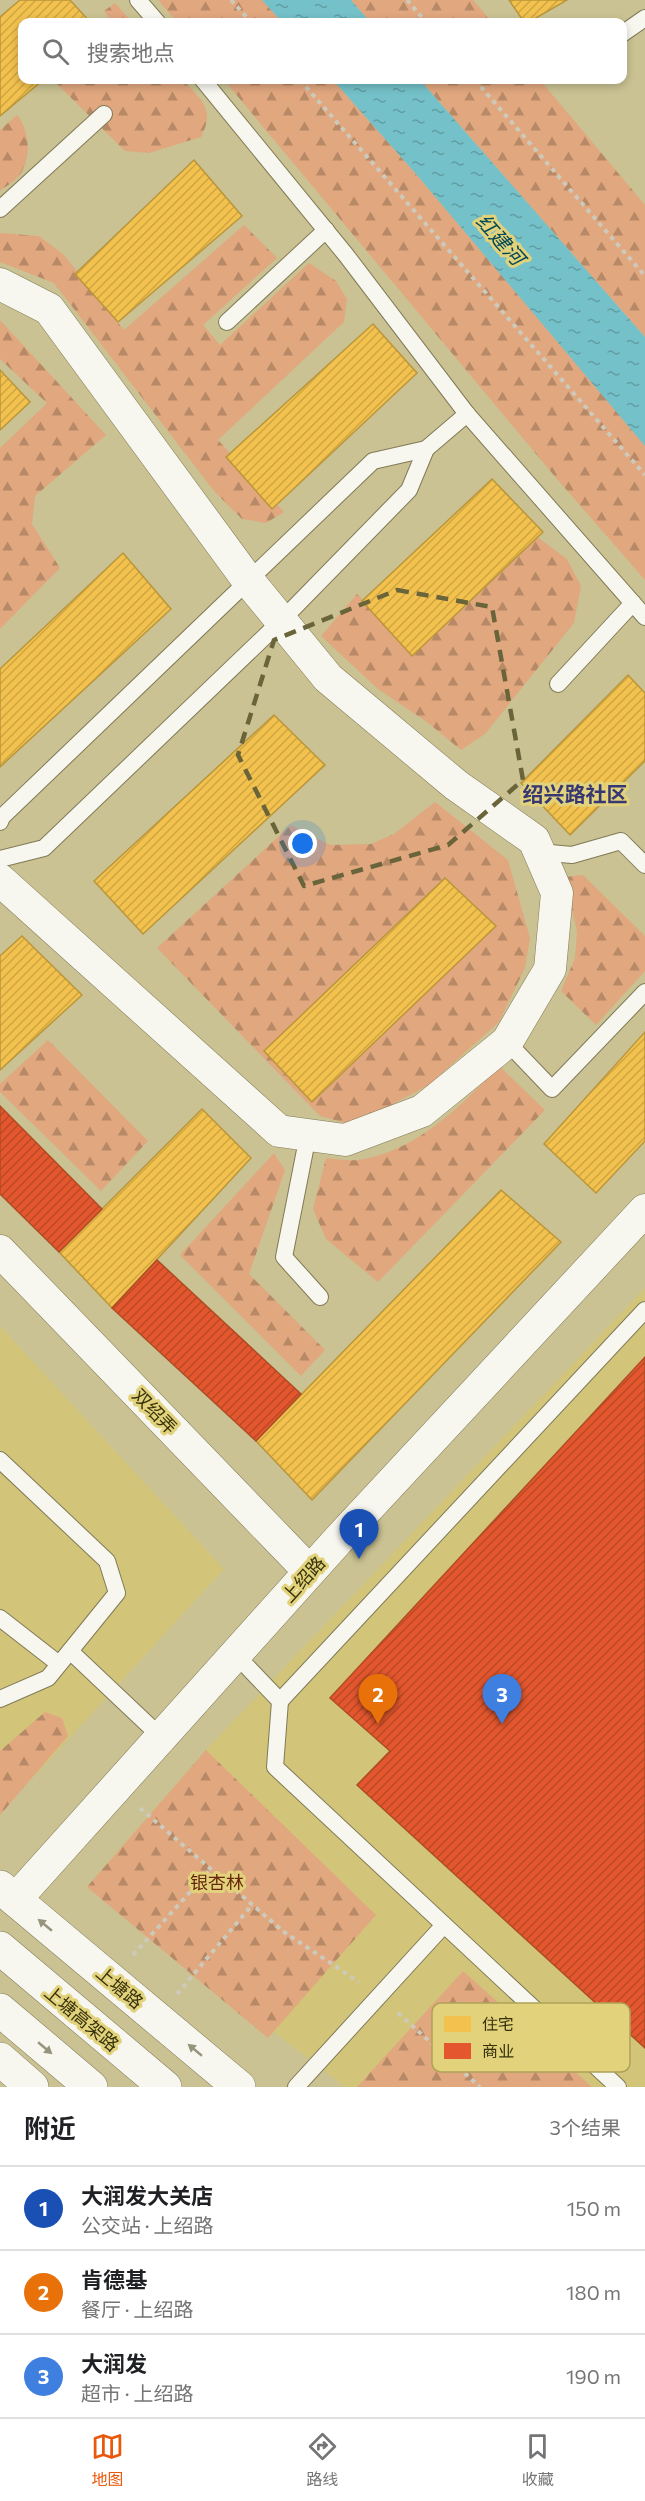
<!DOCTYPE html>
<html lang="zh">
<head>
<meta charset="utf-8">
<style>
  body { margin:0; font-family:Commissioner,"Noto Sans SC",sans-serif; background:#f6f6f6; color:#202124 }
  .you { position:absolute; left:303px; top:844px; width:21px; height:21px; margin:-15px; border:4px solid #fff; border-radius:50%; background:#1a73e8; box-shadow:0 0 0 9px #1a73e833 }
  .badge { display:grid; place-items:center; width:39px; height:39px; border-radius:50%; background:#ea580c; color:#fff; font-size:20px; font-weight:700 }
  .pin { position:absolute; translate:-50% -50px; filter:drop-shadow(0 2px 3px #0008) }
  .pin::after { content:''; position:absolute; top:32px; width:21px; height:18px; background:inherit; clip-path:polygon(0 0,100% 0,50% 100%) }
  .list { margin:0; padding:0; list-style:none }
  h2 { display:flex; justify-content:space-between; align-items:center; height:78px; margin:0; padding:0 24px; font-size:26px }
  h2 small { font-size:20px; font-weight:400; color:#757577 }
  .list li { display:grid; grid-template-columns:39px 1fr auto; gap:18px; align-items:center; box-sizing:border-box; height:84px; padding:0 24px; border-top:2px solid #e0e0e0 }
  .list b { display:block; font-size:22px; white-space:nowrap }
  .list p { margin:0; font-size:20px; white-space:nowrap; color:#757577 }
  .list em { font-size:20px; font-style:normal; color:#757577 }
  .icon { flex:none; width:33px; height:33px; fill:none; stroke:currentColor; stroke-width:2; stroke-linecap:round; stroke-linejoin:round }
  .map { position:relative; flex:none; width:645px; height:2087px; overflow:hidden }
  .search { position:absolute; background:#fff; box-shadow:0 3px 9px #0003; left:18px; right:18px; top:18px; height:66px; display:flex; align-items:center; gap:15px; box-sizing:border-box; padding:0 21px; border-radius:12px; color:#757577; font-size:22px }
  .sheet { height:330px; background:#fff }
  nav { display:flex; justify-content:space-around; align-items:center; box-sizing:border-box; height:84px; border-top:2px solid #e0e0e0; background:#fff; font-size:16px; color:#757577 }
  nav a { display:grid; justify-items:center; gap:3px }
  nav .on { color:#ea580c }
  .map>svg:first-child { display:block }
  .built { fill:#d2c57a }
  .forest { fill:url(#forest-firs) }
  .water { fill:url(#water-ripples) }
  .homes { fill:url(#homes-hatch); stroke:#ba963a; stroke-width:1.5 }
  .shops { fill:url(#shops-hatch); stroke:#b04c24; stroke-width:1.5 }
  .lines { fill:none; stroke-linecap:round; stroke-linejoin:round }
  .lane-casing { stroke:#807a56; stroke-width:18 }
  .street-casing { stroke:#807a56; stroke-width:33 }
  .primary-casing { stroke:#807a56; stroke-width:34 }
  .highway-casing { stroke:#807a56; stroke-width:34 }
  .path { stroke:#cdcabb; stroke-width:4; stroke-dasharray:4.5 4.5; stroke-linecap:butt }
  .lane { stroke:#f7f6ef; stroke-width:16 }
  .street { stroke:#f7f6ef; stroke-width:32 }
  .primary { stroke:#f7f6ef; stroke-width:33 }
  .highway { stroke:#f7f6ef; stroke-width:33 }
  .oneway { fill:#97947d }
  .marked { fill:none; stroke:#6a643a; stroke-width:4.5; stroke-dasharray:12 8; stroke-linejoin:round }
  .labels { text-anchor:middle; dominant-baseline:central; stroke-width:6; stroke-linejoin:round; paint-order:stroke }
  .street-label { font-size:18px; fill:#37310b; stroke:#e1d27b }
  .park-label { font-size:18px; fill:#68260d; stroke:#e1d27b }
  .water-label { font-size:20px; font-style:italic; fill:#004858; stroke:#e1d27b }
  .quarter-label { font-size:21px; font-weight:bold; fill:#363773; stroke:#e1d27b }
  .key { fill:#e1d27b; stroke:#aea259; stroke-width:1.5 }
  .key-label { font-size:16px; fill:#37310b }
</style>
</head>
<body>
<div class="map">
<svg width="645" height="2087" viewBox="0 0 645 2087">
  <defs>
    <pattern id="forest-firs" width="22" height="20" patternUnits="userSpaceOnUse" patternTransform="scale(1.5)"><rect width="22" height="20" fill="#e1a77f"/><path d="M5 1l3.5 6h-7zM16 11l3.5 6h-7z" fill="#b78966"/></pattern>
    <pattern id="water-ripples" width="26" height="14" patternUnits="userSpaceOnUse" patternTransform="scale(1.5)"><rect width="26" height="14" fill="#75c1c9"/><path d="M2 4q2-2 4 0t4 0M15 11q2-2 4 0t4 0" fill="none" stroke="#619da1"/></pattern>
    <pattern id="homes-hatch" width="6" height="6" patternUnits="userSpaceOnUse" patternTransform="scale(1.5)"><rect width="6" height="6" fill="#f2c14e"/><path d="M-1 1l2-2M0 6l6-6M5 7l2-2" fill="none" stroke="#d0a643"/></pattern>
    <pattern id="shops-hatch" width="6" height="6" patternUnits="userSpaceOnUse" patternTransform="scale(1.5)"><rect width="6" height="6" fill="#e4572e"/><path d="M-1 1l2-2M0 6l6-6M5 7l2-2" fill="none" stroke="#ba4925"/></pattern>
  </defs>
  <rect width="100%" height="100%" fill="#cac292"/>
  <g class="built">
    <polygon points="645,1288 645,2087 345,2087 87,1887 206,1750"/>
    <polygon points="0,1326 224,1569 30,1781 0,1768"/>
  </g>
  <g class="forest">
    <polygon points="158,0 262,0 282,22 177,22"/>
    <polygon points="351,0 473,0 492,22 370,22"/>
    <polygon points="115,3 132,22 112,22 104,11"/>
    <path d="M 62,80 L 183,80 C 201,100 216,109 201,137 L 149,153 L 125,151 L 57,84 Z"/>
    <polygon points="224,80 333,80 416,174 645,444 645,580 557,479"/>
    <polygon points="420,80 540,80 645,205 645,337"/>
    <path d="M 17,115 C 29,129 32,156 21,173 C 17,180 6,186 0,191 L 0,130 Z"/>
    <polygon points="244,225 277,258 203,325 220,345 309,263 336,281 347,299 344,322 218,440 284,512 266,523 242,519 214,491 54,283 0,262 0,233 39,236 64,255 124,330"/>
    <polygon points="0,320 106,435 35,496 32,524 60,568 0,629 0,448 47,403 0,359"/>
    <polygon points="517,522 567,559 581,586 574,623 485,734 461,750 427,722 378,689 321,636 357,594 374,609"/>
    <polygon points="435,802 508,860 530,938 525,968 499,1022 429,1085 372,1115 346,1123 320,1116 157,948 291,825 330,845 371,844 394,834"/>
    <polygon points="583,875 645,936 645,971 596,1025 561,991 575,958 577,932 565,877"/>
    <polygon points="48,1040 148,1141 101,1191 0,1092 0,1084"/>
    <path d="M 499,1066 L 545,1110 L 378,1282 L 326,1239 L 313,1209 L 326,1158 C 336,1159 348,1161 358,1160 C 416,1152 461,1106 499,1066 Z"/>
    <polygon points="274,1153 285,1170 249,1274 325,1350 301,1376 180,1255"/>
    <polygon points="45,1712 62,1718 68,1736 0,1815 0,1751"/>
    <polygon points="206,1750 376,1915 268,2038 87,1887"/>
    <polygon points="463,1971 592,2087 357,2087"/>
  </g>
  <g class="water">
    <polygon points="262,0 351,0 370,22 282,22"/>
    <polygon points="333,80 420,80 645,337 645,446 416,174"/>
  </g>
  <g class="homes">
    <polygon points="20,0 70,0 90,22 22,22 22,80 43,80 0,116 0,17"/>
    <polygon points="509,0 567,0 529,22 524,22"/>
    <polygon points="194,160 242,216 118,322 75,274"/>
    <polygon points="373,324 417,373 272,509 226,457"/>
    <polygon points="0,370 30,402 0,430"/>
    <polygon points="492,479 543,532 412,656 362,601"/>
    <polygon points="123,553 171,609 0,767 0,669"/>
    <polygon points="628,675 645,693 645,761 570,835 521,783"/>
    <polygon points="274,715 325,765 143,934 94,881"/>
    <polygon points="445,878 496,926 312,1102 264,1051"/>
    <polygon points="22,936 82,995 0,1070 0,956"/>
    <polygon points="645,1032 645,1141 596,1193 544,1144"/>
    <polygon points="202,1109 251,1158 112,1308 59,1252"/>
    <polygon points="501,1190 561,1242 312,1500 256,1441"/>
  </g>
  <g class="shops">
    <polygon points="0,1106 102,1209 59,1252 0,1194"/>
    <polygon points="157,1260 301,1394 256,1441 112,1308"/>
    <polygon points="645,1357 645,2048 357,1785 390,1751 330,1698"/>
  </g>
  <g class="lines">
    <g class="lane-casing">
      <g id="lane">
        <polyline points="138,0 157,22"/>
        <polyline points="622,34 645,18"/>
        <polyline points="203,80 346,255 467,414 645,617"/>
        <polyline points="0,209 104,114"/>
        <polyline points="227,322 326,230"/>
        <polyline points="558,684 633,603"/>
        <polyline points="0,822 2,817 373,461 426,449 467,414"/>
        <polyline points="539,852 572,855 621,841 645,865"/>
        <polyline points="0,859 44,848 281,621 409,490 426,449"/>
        <polyline points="507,1042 552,1089 645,992"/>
        <polyline points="308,1135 284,1257 320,1297"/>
        <polyline points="0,1460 107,1561 117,1593 70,1651"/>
        <polyline points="0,1618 59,1664"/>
        <polyline points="235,1654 280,1701 275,1767 618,2087"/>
        <polyline points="0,1699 48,1678 70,1651 161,1737"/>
        <polyline points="280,1701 645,1310"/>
        <polyline points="296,2087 444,1925"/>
      </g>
    </g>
    <g class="street-casing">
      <g id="street">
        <polyline points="0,284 49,309 247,579 328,678 456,785 534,840 557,893 550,969 507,1042 422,1111 345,1140 279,1131 0,880"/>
        <polyline points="0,1251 309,1571"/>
        <polyline points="15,1900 340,1538 645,1210"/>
      </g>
    </g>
    <g class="primary-casing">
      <g id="primary">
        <polyline points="0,1887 239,2087"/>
        <polyline points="0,2059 32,2087"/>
      </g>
    </g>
    <g class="highway-casing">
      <g id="highway">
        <polyline points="0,1948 165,2087"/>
        <polyline points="0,2010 91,2087"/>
      </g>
    </g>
    <g class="path">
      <polyline points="231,0 251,22"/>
      <polyline points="407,0 426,22"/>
      <polyline points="300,80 645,475"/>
      <polyline points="475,80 645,276"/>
      <polyline points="140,1808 284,1932 359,1982"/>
      <polyline points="133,1955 211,1869"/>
      <polyline points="177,1994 252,1905"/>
      <polyline points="398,2013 480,2087"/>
    </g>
    <use href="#lane" class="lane"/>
    <use href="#street" class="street"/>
    <use href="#primary" class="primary"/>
    <use href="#highway" class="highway"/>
  </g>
  <defs><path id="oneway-solid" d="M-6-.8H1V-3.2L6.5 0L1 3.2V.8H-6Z" transform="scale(1.5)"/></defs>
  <g class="oneway">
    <use href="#oneway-solid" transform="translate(45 1925) rotate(-140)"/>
    <use href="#oneway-solid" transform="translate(45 2048) rotate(40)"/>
    <use href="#oneway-solid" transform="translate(195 2050) rotate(-140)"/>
  </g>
  <path class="marked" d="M 397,590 L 492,607 L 523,780 L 448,845 L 304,886 L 238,755 L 274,640 Z"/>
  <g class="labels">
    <g class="street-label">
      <text transform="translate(155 1411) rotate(46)">双绍弄</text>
      <text transform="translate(303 1579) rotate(-48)">上绍路</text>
      <text transform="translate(120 1987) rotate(40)">上塘路</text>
      <text transform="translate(82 2018) rotate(40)">上塘高架路</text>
    </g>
    <g class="park-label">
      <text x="217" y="1882">银杏林</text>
    </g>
    <g class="water-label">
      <text transform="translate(501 239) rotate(48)">红建河</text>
    </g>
    <g class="quarter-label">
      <text x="575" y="793">绍兴路社区</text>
    </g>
  </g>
  <rect x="432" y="2003" width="198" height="69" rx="9" class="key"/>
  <rect x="444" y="2016" width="27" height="16" fill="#f2c14e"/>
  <rect x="444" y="2043" width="27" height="16" fill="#e4572e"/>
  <g class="key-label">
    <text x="482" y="2030">住宅</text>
    <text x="482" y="2057">商业</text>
  </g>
</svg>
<div class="you"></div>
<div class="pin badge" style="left:359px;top:1559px;background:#1a4fb4">1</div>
<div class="pin badge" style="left:378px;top:1724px;background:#e8710a">2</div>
<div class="pin badge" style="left:502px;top:1724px;background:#3f7fe0">3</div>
<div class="search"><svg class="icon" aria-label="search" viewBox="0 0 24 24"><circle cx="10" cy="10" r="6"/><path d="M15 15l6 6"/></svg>搜索地点</div>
</div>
<section class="sheet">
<h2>附近<small>3个结果</small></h2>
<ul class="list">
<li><span class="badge" style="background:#1a4fb4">1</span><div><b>大润发大关店</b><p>公交站 · 上绍路</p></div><em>150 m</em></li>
<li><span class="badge" style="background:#e8710a">2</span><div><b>肯德基</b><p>餐厅 · 上绍路</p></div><em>180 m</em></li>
<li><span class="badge" style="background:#3f7fe0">3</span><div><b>大润发</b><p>超市 · 上绍路</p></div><em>190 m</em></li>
</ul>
</section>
<nav>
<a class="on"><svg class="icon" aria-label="map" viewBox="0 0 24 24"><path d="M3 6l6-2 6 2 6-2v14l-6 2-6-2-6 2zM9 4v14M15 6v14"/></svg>地图</a>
<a><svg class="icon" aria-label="directions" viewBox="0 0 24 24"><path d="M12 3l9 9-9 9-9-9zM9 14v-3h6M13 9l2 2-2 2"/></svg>路线</a>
<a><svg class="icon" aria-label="saved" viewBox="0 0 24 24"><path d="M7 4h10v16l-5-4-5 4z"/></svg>收藏</a>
</nav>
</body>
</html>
